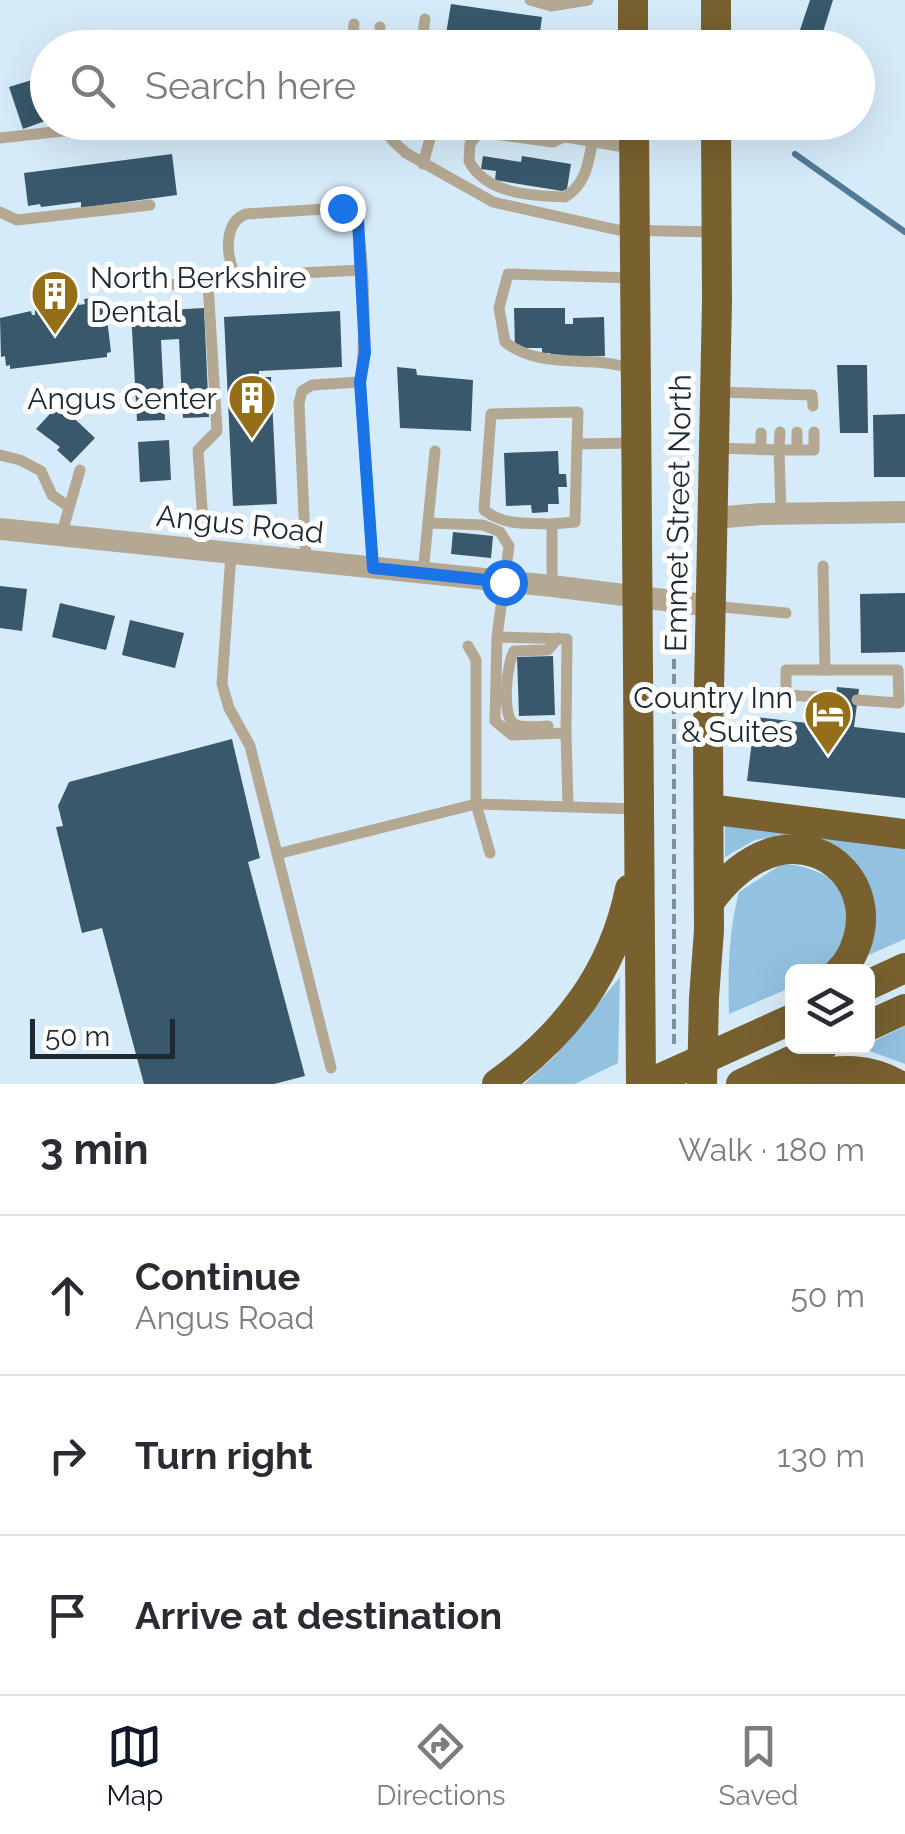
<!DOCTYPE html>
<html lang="en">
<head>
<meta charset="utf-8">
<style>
  body { margin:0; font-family:Raleway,sans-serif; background:#f2f2f3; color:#2b2b33 }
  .controls { position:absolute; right:30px; bottom:30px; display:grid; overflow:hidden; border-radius:15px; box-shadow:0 10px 40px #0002 }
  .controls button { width:90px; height:90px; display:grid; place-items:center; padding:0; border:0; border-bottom:2px solid #e1e1e2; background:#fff; color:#2b2b33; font:50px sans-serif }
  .scale { position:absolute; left:30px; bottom:25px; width:145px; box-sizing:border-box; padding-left:10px; border:5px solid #1d2a33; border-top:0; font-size:28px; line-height:35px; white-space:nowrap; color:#1d2a33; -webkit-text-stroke:8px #fff; paint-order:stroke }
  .stop { position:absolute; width:30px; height:30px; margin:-22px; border:8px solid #1a73e8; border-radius:50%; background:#fff }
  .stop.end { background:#1a73e8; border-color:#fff; box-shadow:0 2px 10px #0008 }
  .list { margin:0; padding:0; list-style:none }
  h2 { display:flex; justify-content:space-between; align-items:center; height:130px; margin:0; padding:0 40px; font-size:42px }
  h2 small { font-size:32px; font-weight:400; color:#7c7c81 }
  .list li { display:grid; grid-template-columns:65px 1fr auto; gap:30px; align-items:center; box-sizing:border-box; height:160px; padding:0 40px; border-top:2px solid #e1e1e2 }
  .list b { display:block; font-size:38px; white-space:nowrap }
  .list p { margin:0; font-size:32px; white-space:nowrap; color:#7c7c81 }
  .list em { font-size:32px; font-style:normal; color:#7c7c81 }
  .icon { flex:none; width:55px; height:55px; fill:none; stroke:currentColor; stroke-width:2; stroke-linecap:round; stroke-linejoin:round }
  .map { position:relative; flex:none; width:905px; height:1084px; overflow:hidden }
  .search { position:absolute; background:#fff; box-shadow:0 10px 40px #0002; left:30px; right:30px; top:30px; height:110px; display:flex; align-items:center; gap:25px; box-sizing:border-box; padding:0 35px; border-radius:55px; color:#7c7c81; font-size:38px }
  .sheet { height:610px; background:#fff }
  nav { display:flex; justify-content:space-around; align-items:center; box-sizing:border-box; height:140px; border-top:2px solid #e1e1e2; background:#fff; font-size:28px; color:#7c7c81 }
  nav a { display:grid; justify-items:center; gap:5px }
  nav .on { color:#111827 }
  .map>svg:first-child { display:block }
  .green { fill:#93c1e0 }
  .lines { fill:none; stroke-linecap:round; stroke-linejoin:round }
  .stream { stroke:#527a94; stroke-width:6 }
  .building { fill:#39586b }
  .path { stroke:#80919d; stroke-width:4; stroke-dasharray:10 5; stroke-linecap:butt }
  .lane { stroke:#b4a893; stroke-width:11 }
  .street { stroke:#b4a893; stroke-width:22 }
  .highway { stroke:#78602f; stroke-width:30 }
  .route { stroke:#1a73e8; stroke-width:12 }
  .labels { text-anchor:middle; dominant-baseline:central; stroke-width:10; stroke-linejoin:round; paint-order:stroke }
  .poi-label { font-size:30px; fill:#1d2a33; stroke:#fff; text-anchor:end }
  .street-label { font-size:30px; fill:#1d2a33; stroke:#fff }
</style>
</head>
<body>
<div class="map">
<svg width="905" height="1084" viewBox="0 0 905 1084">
  <rect width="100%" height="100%" fill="#d6ebf9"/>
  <g class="green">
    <polygon points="725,824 905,843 905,939 862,958 873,913 793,834 755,840 725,857"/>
    <path d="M 782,864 C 825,866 869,893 845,942 C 840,952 831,960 825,969 L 792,972 L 792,987 L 729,1014 C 728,972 728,934 739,892 Z"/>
    <polygon points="620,977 618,1063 575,1084 524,1084 555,1056"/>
    <polygon points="905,1026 905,1064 859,1047 868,1046 868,1044"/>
  </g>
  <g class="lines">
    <polyline class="stream" points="795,154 905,232"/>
  </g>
  <g class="building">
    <polygon points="810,0 833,0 818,48 794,48"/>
    <polygon points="451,4 542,17 538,47 446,34"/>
    <polygon points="48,75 48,120 23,129 9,87"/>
    <polygon points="172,154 177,195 81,208 81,202 41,207 40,204 28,206 24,173"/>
    <polygon points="483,156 521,162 522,156 571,164 567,189 562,191 495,180 496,171 481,169"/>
    <polygon points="99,297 99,303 105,302 111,352 107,353 107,357 10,369 10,365 6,366 5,356 1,357 0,318 31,311 32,315 35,315 35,310 49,308 49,305 78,301 79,305 85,304 84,299"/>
    <polygon points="204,308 209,417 183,418 179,339 161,340 165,420 137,421 131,312"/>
    <polygon points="514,308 565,308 565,324 573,324 573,318 604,317 605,356 550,357 550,353 542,353 542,348 515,348"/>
    <polygon points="340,311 342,367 259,371 259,377 271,377 277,504 233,506 224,317"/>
    <polygon points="837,365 867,365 868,433 840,433"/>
    <polygon points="397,367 416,369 417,375 473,380 471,431 400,428"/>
    <polygon points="59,404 95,438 71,463 57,450 60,447 36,429"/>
    <polygon points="905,414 905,477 874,477 873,415"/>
    <polygon points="169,440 171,480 140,482 138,442"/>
    <polygon points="558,451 559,474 566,474 567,487 558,487 559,504 548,504 548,512 532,513 531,505 506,506 504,453"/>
    <polygon points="453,532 493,536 491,558 451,554"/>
    <polygon points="0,586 27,589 22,631 0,628"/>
    <polygon points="905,593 905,652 861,653 860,594"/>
    <polygon points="60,603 115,616 106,650 52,637"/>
    <polygon points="130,620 184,633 175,668 122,655"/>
    <polygon points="553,656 555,715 519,716 517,657"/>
    <polygon points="837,687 859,689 854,727 905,733 905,798 747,781 755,717 833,726"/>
    <polygon points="232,739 260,858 248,862 305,1076 274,1084 144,1084 102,928 82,933 56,827 63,826 58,806 69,782"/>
  </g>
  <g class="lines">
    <polyline class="path" points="674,1044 674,638"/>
    <g class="lane">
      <polyline points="530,0 551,6 588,0"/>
      <polyline points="380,27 381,48"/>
      <polyline points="352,48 354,24"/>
      <polyline points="421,48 425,19"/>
      <polyline points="386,122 392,140 406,153 493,202 618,230 715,232"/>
      <polyline points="477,122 502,127"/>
      <polyline points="560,136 630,148"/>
      <path d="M 564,137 L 553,142 L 479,132 L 470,144 L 469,161 C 486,194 532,196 565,197 C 585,185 588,165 592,144"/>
      <polyline points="0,138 125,124"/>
      <polyline points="423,164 432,131 439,122"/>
      <polyline points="0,212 17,220 150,205"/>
      <path d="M 361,270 L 241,276 L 234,273 C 226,253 224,222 246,214 L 341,208 L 352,210 C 366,237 366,350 360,382 L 373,568"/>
      <polyline points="133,285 208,284 217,431 198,450 205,551"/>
      <path d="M 632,369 C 591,354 542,371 505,342 L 499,308 L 508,274 L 633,278"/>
      <polyline points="718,392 812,395 813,406"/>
      <polyline points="780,432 779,450 797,450 797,432"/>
      <polyline points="717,448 779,450 781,513"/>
      <polyline points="761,450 761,433"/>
      <polyline points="797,450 814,450 814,432"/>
      <polyline points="0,455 20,460 41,471 52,495 69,507"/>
      <polyline points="429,523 483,525 500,532 509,546 497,637 495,721 512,735 566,733 567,639 497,637"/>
      <path d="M 552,524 C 528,523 504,526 484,510 L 491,414 L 578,412 L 577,444"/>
      <polyline points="61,536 80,470"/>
      <polyline points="231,554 222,684 229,708 250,746 331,1068"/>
      <polyline points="306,561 299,403 302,391 312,385 360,382"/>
      <polyline points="823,566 825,670 786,670 786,695 836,698"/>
      <polyline points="423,573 435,451"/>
      <polyline points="552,586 552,524 575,522 577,444 633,443"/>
      <polyline points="712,606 786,613"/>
      <polyline points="468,646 476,660 476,804 490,853"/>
      <polyline points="825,670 898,670 899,703 857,700"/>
      <path d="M 548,726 C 540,726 522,729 514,724 C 501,715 507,663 514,651 L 548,650 L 558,638"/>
      <polyline points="566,733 568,806"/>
      <polyline points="277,854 476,804 636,809"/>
    </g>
    <g class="street">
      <polyline points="714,518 761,514 905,512"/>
      <polyline points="0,529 552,586 712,606"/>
    </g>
    <g class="highway">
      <polyline points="633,0 633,48"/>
      <polyline points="716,48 716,0"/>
      <polyline points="634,122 641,1084"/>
      <polyline points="709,809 905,834"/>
      <path d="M 710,901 C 727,878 748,858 777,851 C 831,839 873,887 858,939 C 854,952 849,963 839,972"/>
      <polyline points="868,985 905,968"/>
      <polyline points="868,1026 905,1009"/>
      <path d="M 760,1075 C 810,1081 849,1057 897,1084"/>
      <path d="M 497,1084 C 566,1034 613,973 630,889"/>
      <polyline points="648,1084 792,1019"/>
      <polyline points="702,1084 704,998 709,930 708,737 717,301 716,122"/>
      <polyline points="741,1084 823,1046"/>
    </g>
  </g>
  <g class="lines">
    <polyline class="route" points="342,208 352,210 358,220 365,352 360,382 373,568 504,582"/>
  </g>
  <defs>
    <g id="building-pin" transform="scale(2.5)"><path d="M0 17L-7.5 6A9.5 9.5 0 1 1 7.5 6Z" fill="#946f18" stroke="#fff"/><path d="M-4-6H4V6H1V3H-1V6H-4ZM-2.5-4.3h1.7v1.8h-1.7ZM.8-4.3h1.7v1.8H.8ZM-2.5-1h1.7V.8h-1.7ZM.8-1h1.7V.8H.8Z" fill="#fff"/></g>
    <g id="hotel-pin" transform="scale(2.5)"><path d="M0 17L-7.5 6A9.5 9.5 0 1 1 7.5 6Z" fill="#946f18" stroke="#fff"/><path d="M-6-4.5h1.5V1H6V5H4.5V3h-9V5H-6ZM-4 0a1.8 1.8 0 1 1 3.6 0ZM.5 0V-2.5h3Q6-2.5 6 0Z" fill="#fff"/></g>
  </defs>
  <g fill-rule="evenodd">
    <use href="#building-pin" x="55" y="294"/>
    <use href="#building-pin" x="252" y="398"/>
    <use href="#hotel-pin" x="828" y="714"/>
  </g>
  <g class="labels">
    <g class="poi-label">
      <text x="90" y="277" text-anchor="start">North Berkshire<tspan x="90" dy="34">Dental</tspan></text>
      <text x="217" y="398">Angus Center</text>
      <text x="793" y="697">Country Inn<tspan x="793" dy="34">&amp; Suites</tspan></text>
    </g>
    <g class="street-label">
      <text transform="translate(678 513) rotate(-89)">Emmet Street North</text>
      <text transform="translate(240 524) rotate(6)">Angus Road</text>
    </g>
  </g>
</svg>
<div class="controls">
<button><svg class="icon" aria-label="layers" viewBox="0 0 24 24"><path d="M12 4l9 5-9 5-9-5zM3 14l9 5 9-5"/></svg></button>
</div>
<div class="scale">50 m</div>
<div class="stop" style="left:504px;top:582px"></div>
<div class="stop end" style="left:342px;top:208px"></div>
<div class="search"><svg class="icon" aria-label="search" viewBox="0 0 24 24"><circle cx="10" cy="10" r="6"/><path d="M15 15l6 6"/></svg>Search here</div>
</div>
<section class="sheet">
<h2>3 min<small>Walk · 180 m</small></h2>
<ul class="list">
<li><svg class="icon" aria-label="ahead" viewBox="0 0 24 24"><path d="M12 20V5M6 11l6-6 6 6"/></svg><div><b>Continue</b><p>Angus Road</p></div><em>50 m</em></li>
<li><svg class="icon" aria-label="right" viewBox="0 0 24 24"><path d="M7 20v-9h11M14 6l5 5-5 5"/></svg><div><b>Turn right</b></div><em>130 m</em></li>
<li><svg class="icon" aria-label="arrive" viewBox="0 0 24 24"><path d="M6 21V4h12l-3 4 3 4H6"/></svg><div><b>Arrive at destination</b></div></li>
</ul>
</section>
<nav>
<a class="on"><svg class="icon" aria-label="map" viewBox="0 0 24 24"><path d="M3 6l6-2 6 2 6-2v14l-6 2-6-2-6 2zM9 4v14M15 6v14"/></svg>Map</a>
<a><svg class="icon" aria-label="directions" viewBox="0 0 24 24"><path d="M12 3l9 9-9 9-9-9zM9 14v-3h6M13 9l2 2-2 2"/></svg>Directions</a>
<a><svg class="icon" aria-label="saved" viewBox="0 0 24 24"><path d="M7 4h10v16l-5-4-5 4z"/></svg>Saved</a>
</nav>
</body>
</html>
